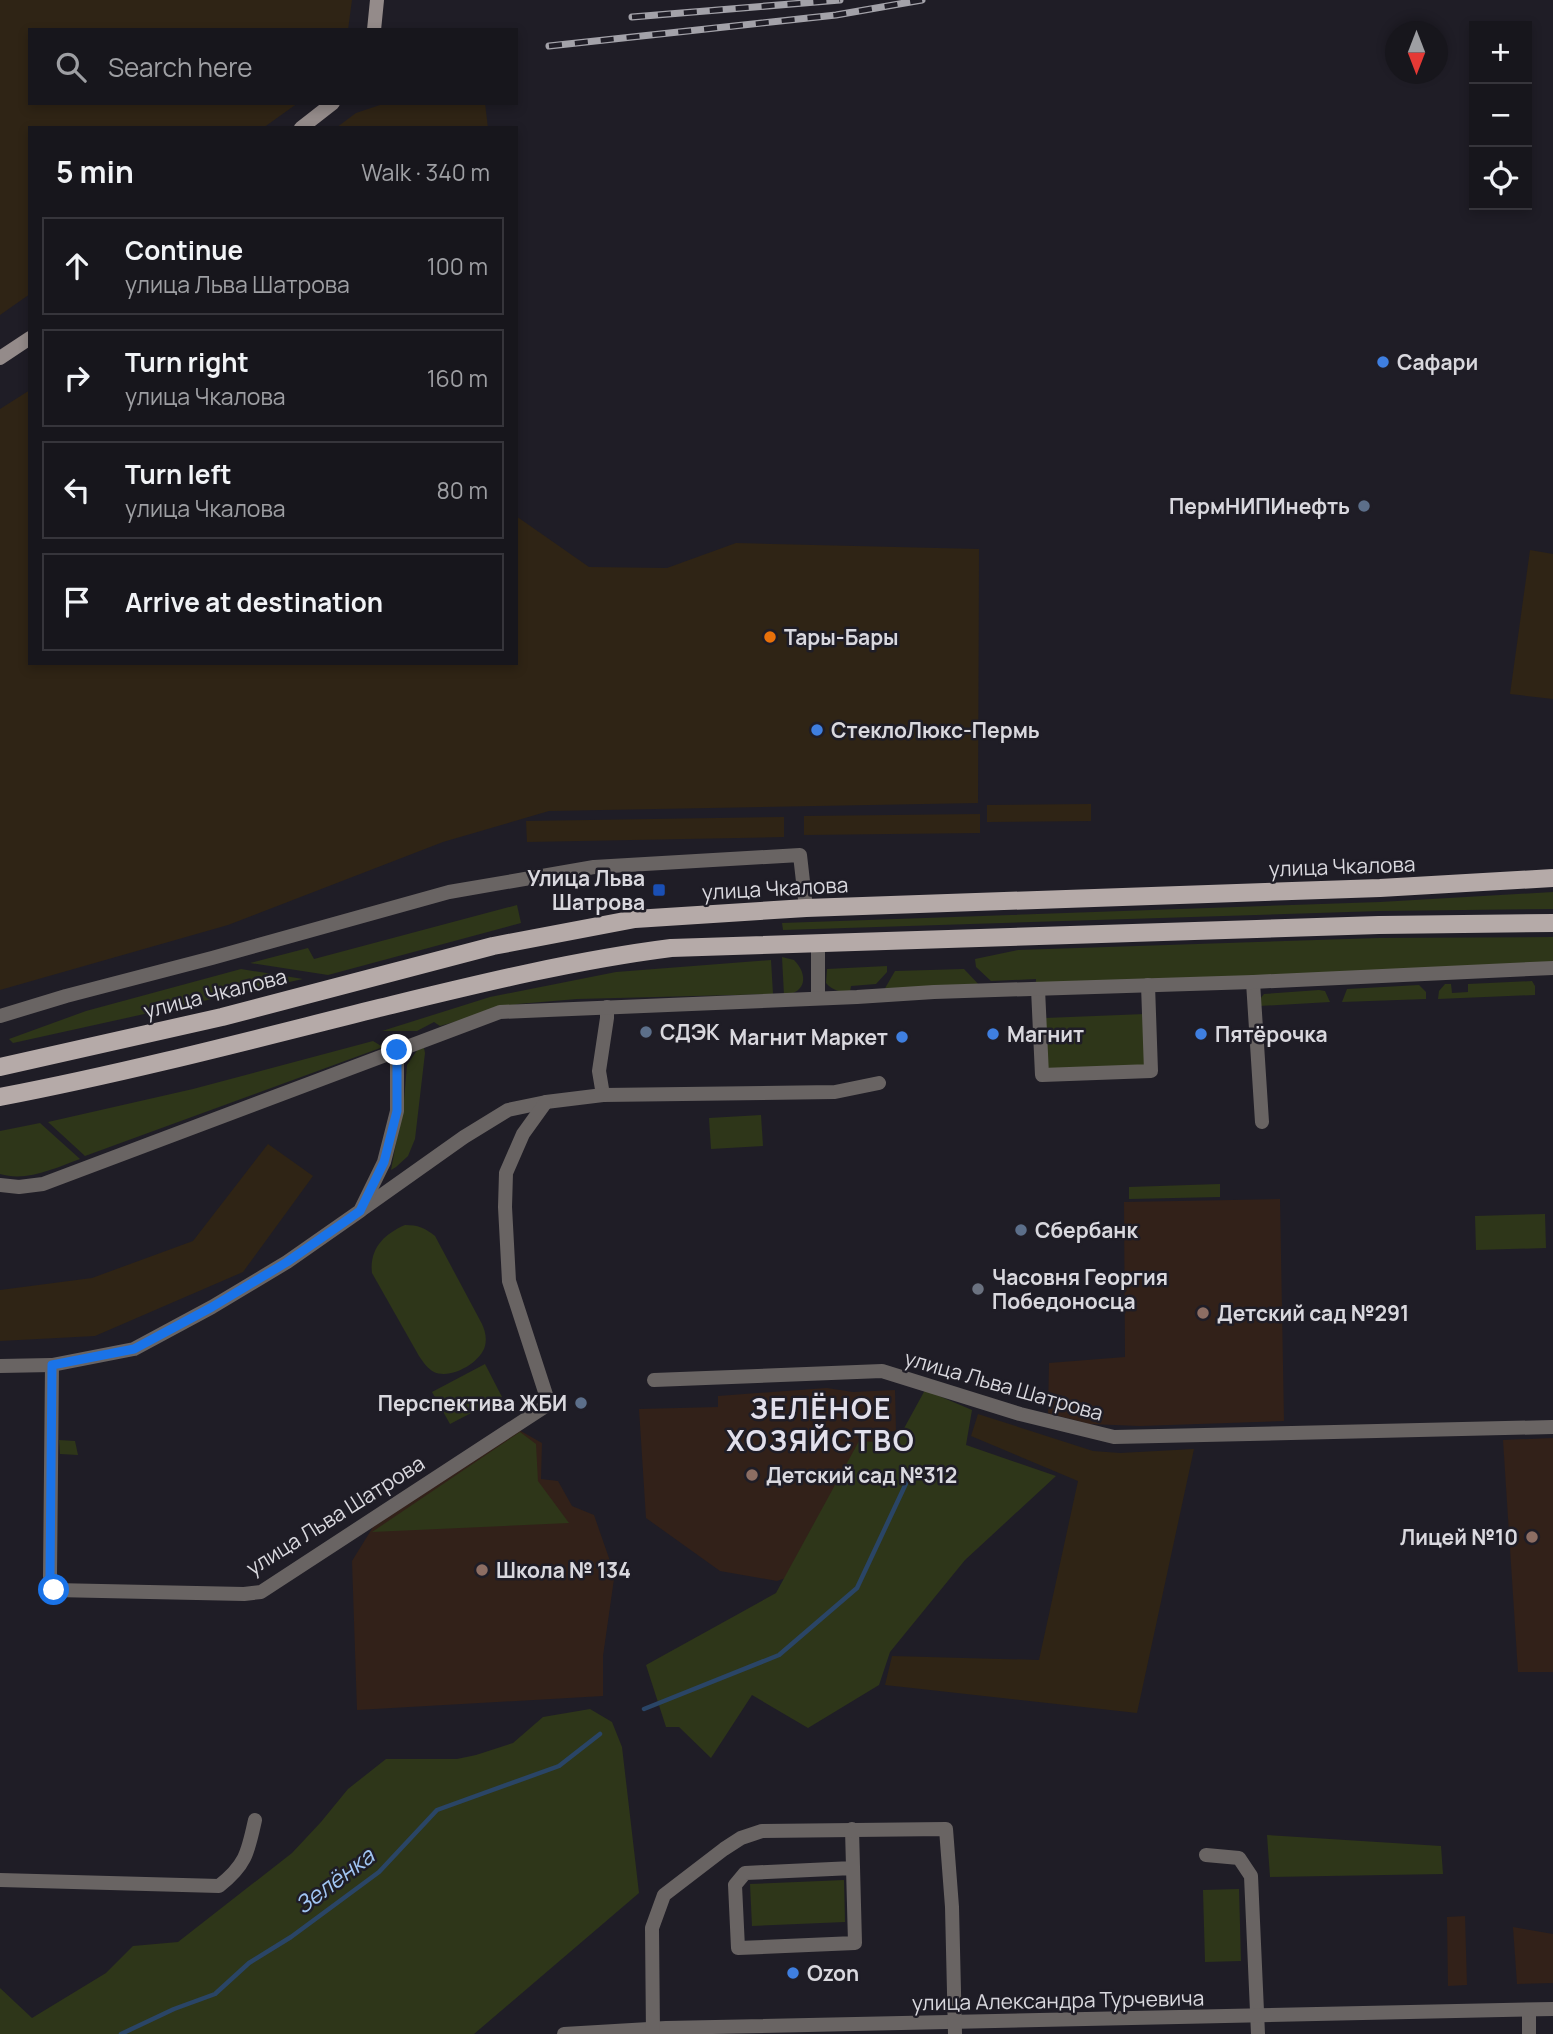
<!DOCTYPE html>
<html lang="en">
<head>
<meta charset="utf-8">
<style>
  body { margin:0; font-family:Manrope,sans-serif; background:#242329; color:#f1f3f6 }
  .controls { position:absolute; right:21px; top:21px; display:grid; overflow:hidden; border-radius:0px; box-shadow:0 4px 10px #0003 }
  .controls button { width:63px; height:63px; display:grid; place-items:center; padding:0; border:0; border-bottom:2px solid #36353b; background:#17161c; color:#f1f3f6; font:35px sans-serif }
  .compass { position:absolute; left:1385px; top:21px; width:63px; height:63px; border-radius:50%; background:#17161c; box-shadow:0 4px 10px #0003; rotate:180deg }
  .stop { position:absolute; width:21px; height:21px; margin:-16px; border:5px solid #1a73e8; border-radius:50%; background:#fff }
  .stop.end { background:#1a73e8; border-color:#fff; box-shadow:0 2px 7px #0008 }
  .list { margin:0; padding:0; list-style:none }
  h2 { display:flex; justify-content:space-between; align-items:center; height:91px; margin:0; padding:0 28px; font-size:30px }
  h2 small { font-size:23px; font-weight:400; color:#9e9fa3 }
  .list li { display:grid; grid-template-columns:46px 1fr auto; gap:21px; align-items:center; box-sizing:border-box; height:98px; margin:0 14px 14px; padding:0 14px; border:2px solid #36353b; border-radius:0px }
  .list b { display:block; font-size:26px; white-space:nowrap }
  .list p { margin:0; font-size:23px; white-space:nowrap; color:#9e9fa3 }
  .list em { font-size:23px; font-style:normal; color:#9e9fa3 }
  .icon { flex:none; width:38px; height:38px; fill:none; stroke:currentColor; stroke-width:2; stroke-linecap:round; stroke-linejoin:round }
  .map { position:relative; flex:none; width:1553px; height:2034px; overflow:hidden }
  .search { position:absolute; background:#17161c; box-shadow:0 4px 10px #0003; left:28px; top:28px; width:490px; height:77px; display:flex; align-items:center; gap:18px; box-sizing:border-box; padding:0 24px; border-radius:0px; color:#9e9fa3; font-size:26px }
  .panel { position:absolute; background:#17161c; box-shadow:0 4px 10px #0003; left:28px; top:126px; width:490px; height:539px; border-radius:0px }
  .map>svg:first-child { display:block }
  .industrial { fill:#2f2415 }
  .education { fill:#322119 }
  .green { fill:#2e3619 }
  .lines { fill:none; stroke-linecap:round; stroke-linejoin:round }
  .stream { stroke:#2a4566; stroke-width:4.5 }
  .street { stroke:#696463; stroke-width:14 }
  .secondary { stroke:#948b8a; stroke-width:14 }
  .primary { stroke:#b5aaa8; stroke-width:18 }
  .rail-casing { stroke:#a3a2a9; stroke-width:7 }
  .rail { stroke:#1f1d26; stroke-width:4.5; stroke-dasharray:13; stroke-linecap:butt }
  .route { stroke:#1a73e8; stroke-width:9 }
  .shop-dot { fill:#3f7fe0; stroke:#1f1d26; stroke-width:2.5 }
  .service-dot { fill:#5c6f8a; stroke:#1f1d26; stroke-width:2.5 }
  .food-dot { fill:#e8710a; stroke:#1f1d26; stroke-width:2.5 }
  .transit-dot { fill:#1a4fb4; stroke:#1f1d26; stroke-width:2.5 }
  .worship-dot { fill:#6b7280; stroke:#1f1d26; stroke-width:2.5 }
  .education-dot { fill:#8d6e63; stroke:#1f1d26; stroke-width:2.5 }
  .labels { text-anchor:middle; dominant-baseline:central; stroke-width:5; stroke-linejoin:round; paint-order:stroke }
  .poi-label { font-size:21px; font-weight:bold; fill:#d9d8de; stroke:#1f1d26; text-anchor:start }
  .street-label { font-size:21px; fill:#d9d8de; stroke:#1f1d26 }
  .water-label { font-size:23px; font-style:italic; fill:#a1c5f3; stroke:#1f1d26 }
  .district-label { font-size:28px; font-weight:bold; letter-spacing:2px; fill:#e1dfeb; stroke:#1f1d26 }
</style>
</head>
<body>
<div class="map">
<svg width="1553" height="2034" viewBox="0 0 1553 2034">
  <rect width="100%" height="100%" fill="#1f1d26"/>
  <g class="industrial">
    <polygon points="0,0 352,0 348,30 30,30 30,103 298,103 263,128 30,128 30,294 0,315"/>
    <polygon points="386,103 485,103 488,128 336,128 356,113"/>
    <polygon points="30,390 30,663 516,663 516,516 589,567 667,568 736,543 979,549 978,803 549,811 443,842 228,925 0,990 0,409"/>
    <polygon points="1530,550 1553,554 1553,699 1510,694"/>
    <polygon points="1091,804 1091,821 987,822 987,805"/>
    <polygon points="980,814 980,833 804,835 804,816"/>
    <polygon points="784,817 784,837 527,842 526,821"/>
    <polygon points="268,1144 313,1176 243,1272 95,1336 0,1341 0,1290 92,1278 193,1241"/>
    <polygon points="978,1414 1093,1451 1120,1453 1194,1449 1137,1713 885,1685 892,1656 1039,1660 1078,1481 971,1436"/>
  </g>
  <g class="education">
    <polygon points="1280,1199 1284,1421 1140,1426 1089,1424 1048,1413 1049,1363 1125,1357 1124,1202"/>
    <polygon points="827,1388 853,1392 895,1390 896,1431 885,1432 810,1570 777,1581 720,1571 646,1518 639,1409 718,1407 718,1396"/>
    <polygon points="519,1430 542,1443 541,1479 558,1481 572,1506 594,1515 610,1561 614,1579 603,1656 603,1696 357,1710 352,1561 373,1527"/>
    <polygon points="1553,1438 1553,1672 1518,1672 1503,1440"/>
    <polygon points="1465,1916 1467,1985 1448,1986 1447,1917"/>
    <polygon points="1513,1927 1553,1934 1553,1983 1517,1984"/>
  </g>
  <g class="green">
    <polygon points="1553,892 1553,909 1380,911 783,930 782,923 1380,902"/>
    <polygon points="517,905 521,923 328,975 250,963 308,948 314,959"/>
    <polygon points="1553,937 1553,964 1036,985 1036,979 991,981 976,967 975,959 1018,950 1379,938"/>
    <path d="M 782,957 L 794,960 C 808,974 807,993 784,995 Z"/>
    <polygon points="771,960 773,994 577,999 518,1004 440,1026 434,1022 417,1031 382,1031 490,997 616,972"/>
    <path d="M 887,966 L 887,972 L 876,984 L 851,986 L 850,992 C 840,992 833,991 826,983 L 827,969 Z"/>
    <polygon points="241,969 303,979 13,1043 9,1039 86,1011"/>
    <polygon points="964,969 982,988 884,990 895,971"/>
    <polygon points="1532,981 1535,986 1535,995 1438,999 1439,991 1445,984 1451,984 1452,993 1468,992 1468,984"/>
    <polygon points="1419,985 1426,992 1426,999 1342,1002 1347,989"/>
    <polygon points="1319,990 1325,991 1330,1002 1259,1006 1259,1000 1264,994"/>
    <polygon points="1145,1014 1147,1067 1047,1071 1045,1018"/>
    <polygon points="373,1041 383,1047 85,1156 48,1122 193,1089"/>
    <polygon points="424,1048 425,1053 415,1139 408,1156 396,1167 391,1170 404,1100 407,1065 418,1049"/>
    <polygon points="761,1115 763,1146 711,1149 709,1118"/>
    <path d="M 40,1123 L 80,1159 C 55,1168 27,1182 0,1174 L 0,1131 Z"/>
    <polygon points="1220,1184 1220,1197 1129,1199 1129,1187"/>
    <polygon points="1545,1214 1546,1248 1476,1250 1475,1216"/>
    <path d="M 405,1225 C 418,1225 425,1228 435,1236 L 482,1324 C 485,1331 487,1338 485,1346 C 481,1362 451,1380 434,1372 C 428,1369 423,1362 419,1356 L 372,1273 C 369,1249 384,1234 405,1225 Z"/>
    <polygon points="485,1364 502,1397 450,1424 432,1392"/>
    <polygon points="925,1390 972,1410 966,1445 1056,1476 965,1560 890,1652 879,1685 808,1728 752,1695 711,1758 679,1727 666,1727 646,1665 776,1593 859,1441 896,1443"/>
    <polygon points="520,1432 536,1444 538,1481 569,1523 372,1532"/>
    <polygon points="59,1440 75,1441 78,1455 60,1454"/>
    <polygon points="590,1709 612,1722 622,1747 639,1893 474,2034 0,2034 0,1988 32,2018 106,1973 133,1946 178,1942 292,1853 321,1822 348,1789 386,1759 457,1759 476,1755 513,1743 543,1717"/>
    <polygon points="1267,1835 1441,1846 1443,1874 1270,1877"/>
    <polygon points="844,1880 845,1922 752,1926 750,1884"/>
    <polygon points="1239,1889 1241,1961 1205,1962 1203,1890"/>
  </g>
  <g class="lines">
    <g class="stream">
      <polyline points="644,1709 779,1655 857,1588 910,1475"/>
      <polyline points="121,2034 174,2009 215,1994 249,1963 291,1937 379,1872 437,1810 559,1766 600,1734"/>
    </g>
    <g class="street">
      <polyline points="1253,982 1262,1122"/>
      <polyline points="1038,989 1042,1075 1151,1071 1148,985"/>
      <polyline points="818,998 818,943"/>
      <polyline points="0,1016 66,996 212,958 449,892 594,867 800,855 806,908"/>
      <polyline points="603,1095 599,1071 607,1018 607,1007"/>
      <polyline points="0,1185 19,1187 43,1184 500,1012 857,997 934,992 1253,982 1553,968"/>
      <polyline points="361,1210 464,1137 508,1110 546,1102 603,1095 835,1092 879,1083"/>
      <polyline points="52,1365 50,1576 54,1590 244,1594 261,1592 549,1404 509,1281 505,1207 506,1173 523,1134 546,1102"/>
      <polyline points="0,1366 52,1365 134,1349 212,1307 287,1262 360,1211 384,1162 397,1111 397,1050"/>
      <polyline points="654,1380 882,1371 1020,1414 1114,1437 1553,1427"/>
      <polyline points="852,1829 855,1943 738,1948 735,1885 745,1873 853,1868"/>
      <polyline points="1206,1855 1239,1858 1251,1876 1258,2034"/>
      <path d="M 0,1880 L 219,1886 C 246,1865 248,1852 255,1820"/>
      <polyline points="1529,2010 1529,2034"/>
      <polyline points="564,2034 666,2028 1553,2009"/>
      <polyline points="653,2034 652,1928 664,1895 724,1849 741,1838 762,1831 946,1829 952,1907 955,2034"/>
    </g>
    <g class="secondary">
      <polyline points="374,30 377,0"/>
      <polyline points="301,128 333,103"/>
      <polyline points="0,358 30,338"/>
    </g>
    <g class="primary">
      <polyline points="0,1067 222,1017 493,946 635,919 806,908 1380,888 1553,878"/>
      <path d="M 0,1097 C 125,1073 248,1041 371,1010 C 470,986 569,961 671,948 L 1379,925 L 1553,923"/>
    </g>
    <g class="rail-casing">
      <g id="rail">
        <polyline points="632,17 840,0"/>
        <polyline points="549,46 836,15 922,0"/>
      </g>
    </g>
    <use href="#rail" class="rail"/>
  </g>
  <g class="lines">
    <polyline class="route" points="54,1590 50,1576 52,1365 134,1349 212,1307 287,1262 360,1211 384,1162 397,1111 397,1050"/>
  </g>
  <g class="shop-dot">
    <circle cx="1383" cy="362" r="7"/>
    <circle cx="817" cy="730" r="7"/>
    <circle cx="993" cy="1034" r="7"/>
    <circle cx="1201" cy="1034" r="7"/>
    <circle cx="902" cy="1037" r="7"/>
    <circle cx="793" cy="1973" r="7"/>
  </g>
  <g class="service-dot">
    <circle cx="1364" cy="506" r="7"/>
    <circle cx="646" cy="1032" r="7"/>
    <circle cx="1021" cy="1230" r="7"/>
    <circle cx="581" cy="1403" r="7"/>
  </g>
  <circle class="food-dot" cx="770" cy="637" r="7"/>
  <rect class="transit-dot" x="652" y="883" width="14" height="14" rx="3.5"/>
  <circle class="worship-dot" cx="978" cy="1289" r="7"/>
  <g class="education-dot">
    <circle cx="1203" cy="1313" r="7"/>
    <circle cx="752" cy="1475" r="7"/>
    <circle cx="1532" cy="1537" r="7"/>
    <circle cx="482" cy="1570" r="7"/>
  </g>
  <g class="labels">
    <g class="poi-label">
      <text x="1397" y="362">Сафари</text>
      <text x="1350" y="506" text-anchor="end">ПермНИПИнефть</text>
      <text x="784" y="637">Тары-Бары</text>
      <text x="831" y="730">СтеклоЛюкс-Пермь</text>
      <text x="645" y="878" text-anchor="end">Улица Льва<tspan x="645" dy="24">Шатрова</tspan></text>
      <text x="660" y="1032">СДЭК</text>
      <text x="1007" y="1034">Магнит</text>
      <text x="1215" y="1034">Пятёрочка</text>
      <text x="888" y="1037" text-anchor="end">Магнит Маркет</text>
      <text x="1035" y="1230">Сбербанк</text>
      <text x="992" y="1277">Часовня Георгия<tspan x="992" dy="24">Победоносца</tspan></text>
      <text x="1217" y="1313">Детский сад №291</text>
      <text x="567" y="1403" text-anchor="end">Перспектива ЖБИ</text>
      <text x="766" y="1475">Детский сад №312</text>
      <text x="1518" y="1537" text-anchor="end">Лицей №10</text>
      <text x="496" y="1570">Школа № 134</text>
      <text x="807" y="1973">Ozon</text>
    </g>
    <g class="street-label">
      <text transform="translate(1342 866) rotate(-2)">улица Чкалова</text>
      <text transform="translate(775 888) rotate(-3)">улица Чкалова</text>
      <text transform="translate(215 993) rotate(-14)">улица Чкалова</text>
      <text transform="translate(1004 1385) rotate(16)">улица Льва Шатрова</text>
      <text transform="translate(335 1515) rotate(-32)">улица Льва Шатрова</text>
      <text transform="translate(1058 2000) rotate(-1)">улица Александра Турчевича</text>
    </g>
    <g class="water-label">
      <text transform="translate(334 1880) rotate(-37)">Зелёнка</text>
    </g>
    <g class="district-label">
      <text x="821" y="1408">ЗЕЛЁНОЕ<tspan x="821" dy="32">ХОЗЯЙСТВО</tspan></text>
    </g>
  </g>
</svg>
<div class="controls">
<button>+</button>
<button>−</button>
<button><svg class="icon" aria-label="locate" viewBox="0 0 24 24"><circle cx="12" cy="12" r="6"/><path d="M12 2v4M12 18v4M2 12h4M18 12h4"/></svg></button>
</div>
<svg class="compass" viewBox="-18 -18 36 36"><path d="M0-13l5 13h-10z" fill="#e53935"/><path d="M0 13l5-13h-10z" fill="#9e9fa3"/></svg>
<div class="stop" style="left:54px;top:1590px"></div>
<div class="stop end" style="left:397px;top:1050px"></div>
<div class="search"><svg class="icon" aria-label="search" viewBox="0 0 24 24"><circle cx="10" cy="10" r="6"/><path d="M15 15l6 6"/></svg>Search here</div>
<section class="panel">
<h2>5 min<small>Walk · 340 m</small></h2>
<ul class="list">
<li><svg class="icon" aria-label="ahead" viewBox="0 0 24 24"><path d="M12 20V5M6 11l6-6 6 6"/></svg><div><b>Continue</b><p>улица Льва Шатрова</p></div><em>100 m</em></li>
<li><svg class="icon" aria-label="right" viewBox="0 0 24 24"><path d="M7 20v-9h11M14 6l5 5-5 5"/></svg><div><b>Turn right</b><p>улица Чкалова</p></div><em>160 m</em></li>
<li><svg class="icon" aria-label="left" viewBox="0 0 24 24"><path d="M17 20v-9H6M10 6l-5 5 5 5"/></svg><div><b>Turn left</b><p>улица Чкалова</p></div><em>80 m</em></li>
<li><svg class="icon" aria-label="arrive" viewBox="0 0 24 24"><path d="M6 21V4h12l-3 4 3 4H6"/></svg><div><b>Arrive at destination</b></div></li>
</ul>
</section>
</div>
</body>
</html>
